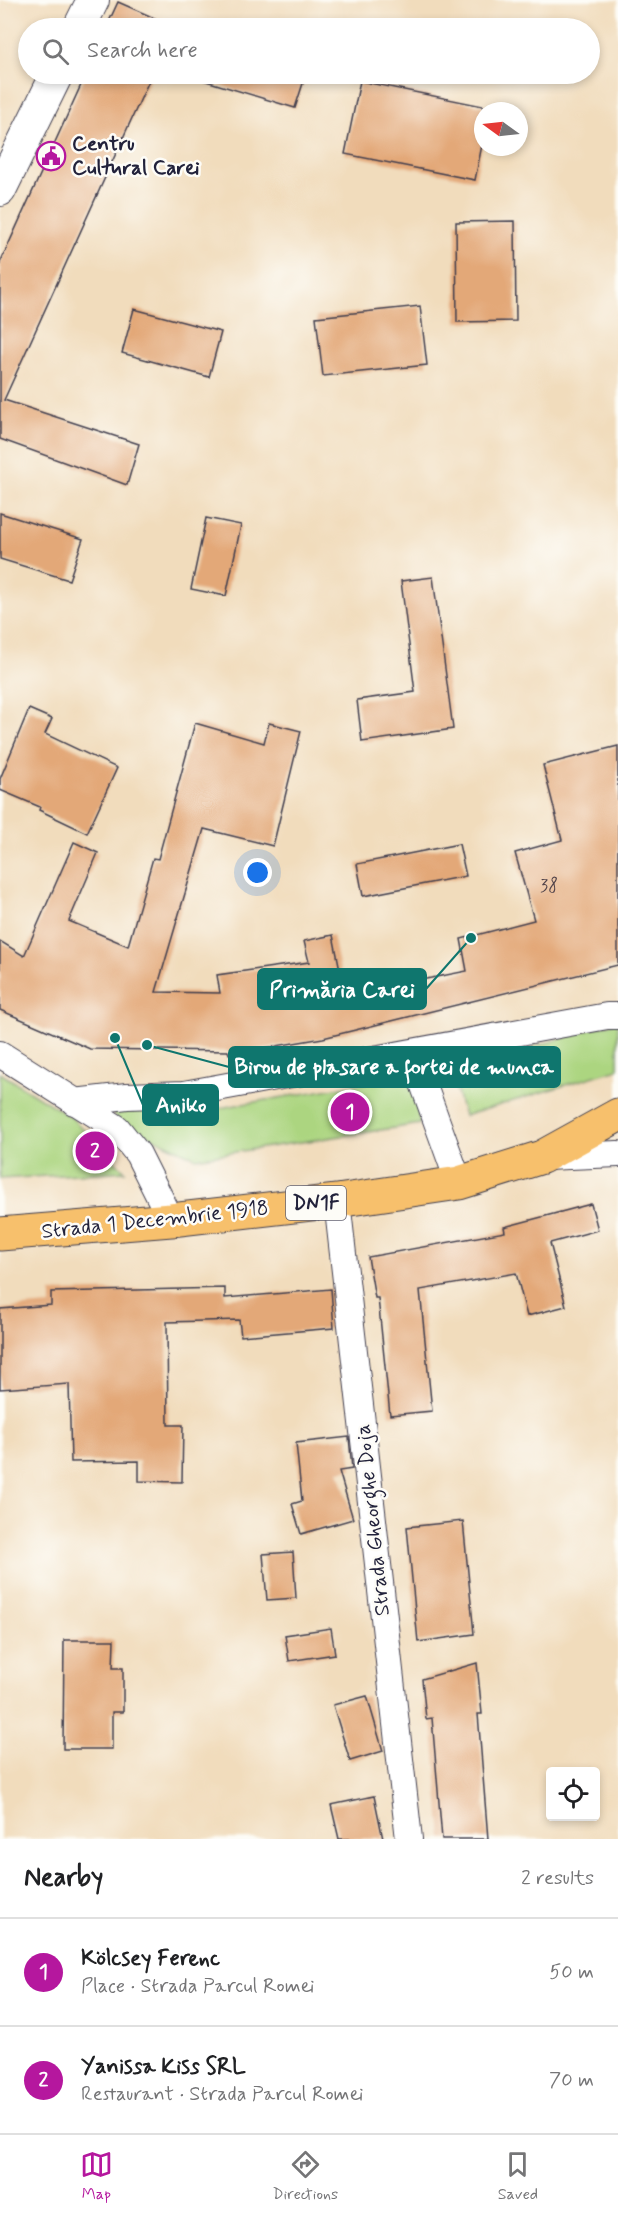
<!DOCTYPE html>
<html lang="en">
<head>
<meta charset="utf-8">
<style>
  body { margin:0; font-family:Mynerve,sans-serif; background:#f2f2f2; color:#202124 }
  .controls { position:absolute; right:18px; bottom:18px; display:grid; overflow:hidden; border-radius:6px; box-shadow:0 3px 9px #0003 }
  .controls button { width:54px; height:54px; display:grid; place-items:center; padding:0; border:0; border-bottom:2px solid #e0e0e0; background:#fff; color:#202124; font:30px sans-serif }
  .compass { position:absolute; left:474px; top:102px; width:54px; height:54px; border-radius:50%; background:#fff; box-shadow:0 3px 9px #0003; rotate:285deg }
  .you { position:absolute; left:258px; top:873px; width:21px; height:21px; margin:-15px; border:4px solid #fff; border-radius:50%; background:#1a73e8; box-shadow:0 0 0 9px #1a73e833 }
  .badge { display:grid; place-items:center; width:39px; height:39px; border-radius:50%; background:#b5179e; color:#fff; font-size:20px; font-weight:700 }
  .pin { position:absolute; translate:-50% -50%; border:3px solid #fff; box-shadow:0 2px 6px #0006 }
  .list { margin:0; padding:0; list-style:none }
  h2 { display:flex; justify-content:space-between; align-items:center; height:78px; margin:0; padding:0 24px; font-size:26px }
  h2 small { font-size:20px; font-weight:400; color:#757577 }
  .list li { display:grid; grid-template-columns:39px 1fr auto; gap:18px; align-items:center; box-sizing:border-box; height:108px; padding:0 24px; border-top:2px solid #e0e0e0 }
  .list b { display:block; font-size:22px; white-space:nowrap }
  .list p { margin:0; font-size:20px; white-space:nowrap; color:#757577 }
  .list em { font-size:20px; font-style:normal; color:#757577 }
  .icon { flex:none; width:33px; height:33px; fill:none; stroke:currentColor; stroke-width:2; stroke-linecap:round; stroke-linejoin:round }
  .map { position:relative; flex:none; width:618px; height:1839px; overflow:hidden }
  .search { position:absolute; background:#fff; box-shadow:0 3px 9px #0003; left:18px; right:18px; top:18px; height:66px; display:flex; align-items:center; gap:15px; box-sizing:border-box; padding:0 21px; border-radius:33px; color:#757577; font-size:22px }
  .sheet { height:294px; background:#fff }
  nav { display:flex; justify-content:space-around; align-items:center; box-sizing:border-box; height:84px; border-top:2px solid #e0e0e0; background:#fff; font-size:16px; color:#757577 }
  nav a { display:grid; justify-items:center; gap:3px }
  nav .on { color:#b5179e }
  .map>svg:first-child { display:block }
  .green { fill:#acd580; stroke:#677c5e; stroke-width:1.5 }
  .building { fill:#e3a878 }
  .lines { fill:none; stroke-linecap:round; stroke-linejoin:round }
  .minor-casing { stroke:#413e4e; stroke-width:28 }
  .tertiary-casing { stroke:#413e4e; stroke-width:34 }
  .primary-casing { stroke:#413e4e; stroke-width:35 }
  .minor { stroke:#fff; stroke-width:26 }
  .tertiary { stroke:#fff; stroke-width:32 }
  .primary { stroke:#f7c06c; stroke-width:33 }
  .labels { text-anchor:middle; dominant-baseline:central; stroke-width:5; stroke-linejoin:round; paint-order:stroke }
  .number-label { font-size:18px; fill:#52444a }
  .shield { fill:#fdfcf7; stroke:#646373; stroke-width:1.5 }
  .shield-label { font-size:20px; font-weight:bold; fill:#22223b }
  .poi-label { font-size:21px; font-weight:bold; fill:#22223b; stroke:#fdfcf7; text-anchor:start }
  .street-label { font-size:21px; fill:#22223b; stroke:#fdfcf7 }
  .leader { fill:none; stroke:#0f766e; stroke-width:2 }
  .callout-dot { fill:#0f766e; stroke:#fdfcf7; stroke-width:2 }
  .callout { fill:#0f766e; stroke:#0f766e; stroke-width:2 }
  .callout-label { font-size:22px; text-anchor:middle; font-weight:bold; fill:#fff }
</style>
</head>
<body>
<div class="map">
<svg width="618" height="1839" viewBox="0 0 618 1839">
  <rect width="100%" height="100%" fill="#fdfcf7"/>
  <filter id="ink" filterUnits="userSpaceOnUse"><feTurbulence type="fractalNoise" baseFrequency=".0167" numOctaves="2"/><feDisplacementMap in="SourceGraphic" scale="12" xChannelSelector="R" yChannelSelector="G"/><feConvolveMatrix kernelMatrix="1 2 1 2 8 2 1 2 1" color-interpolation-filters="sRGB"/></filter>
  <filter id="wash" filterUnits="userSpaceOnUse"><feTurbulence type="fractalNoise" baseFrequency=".008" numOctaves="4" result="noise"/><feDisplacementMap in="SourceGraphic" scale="24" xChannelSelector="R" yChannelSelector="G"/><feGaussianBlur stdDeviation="1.35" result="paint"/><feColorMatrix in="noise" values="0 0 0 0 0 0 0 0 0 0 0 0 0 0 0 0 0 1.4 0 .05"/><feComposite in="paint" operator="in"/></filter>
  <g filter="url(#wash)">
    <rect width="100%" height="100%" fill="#f1dcbc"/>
    <g class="green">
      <polygon points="618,1021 618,1069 464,1116 451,1072"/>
      <polygon points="0,1073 71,1117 125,1171 0,1179"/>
      <polygon points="412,1075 420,1124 196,1158 119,1122 108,1104 179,1115"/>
    </g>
    <g id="blocks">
      <g class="building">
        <polygon points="118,2 177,28 106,28"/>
        <polygon points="181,21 206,28 181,28"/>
        <polygon points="86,74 152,74 4,400 139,444 127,485 0,439 0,263"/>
        <polygon points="183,74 306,74 295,108"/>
        <polygon points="360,81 483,106 483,140 475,180 345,154"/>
        <polygon points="515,221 516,321 457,322 456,222"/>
        <polygon points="420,306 427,365 323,376 316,317"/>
        <polygon points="134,309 221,332 209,377 122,353"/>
        <polygon points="0,513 83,539 69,580 0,559"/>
        <polygon points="206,518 241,525 226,596 191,589"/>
        <polygon points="433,577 453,729 362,742 357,700 415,692 401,581"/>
        <polygon points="29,709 52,719 45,734 117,768 87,833 39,810 40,807 0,790 0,779"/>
        <polygon points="195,723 264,743 269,723 301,731 273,846 204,829 156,992 220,993 217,975 309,962 304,941 333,935 345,995 467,971 461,939 534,920 515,853 562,840 543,765 618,746 618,965 323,1038 229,1054 228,1051 90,1049 0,1010 0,941 24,956 74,842 98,853 69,921 128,946 153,858 158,859"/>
        <polygon points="459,844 466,876 363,896 357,864"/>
        <polygon points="591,1204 598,1230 550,1243 566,1306 527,1316 516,1273 420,1290 432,1411 390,1415 378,1298 375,1298 368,1257 505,1232 504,1227"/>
        <polygon points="225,1288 225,1298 331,1289 334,1328 241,1336 239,1320 167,1322 168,1425 183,1425 182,1482 139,1481 139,1461 71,1462 69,1384 0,1389 0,1309 51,1305 51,1292"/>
        <polygon points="349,1437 352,1469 339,1471 353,1519 301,1534 292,1504 302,1501 296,1443"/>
        <polygon points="463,1521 474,1634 418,1642 407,1527"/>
        <polygon points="293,1552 296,1598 267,1600 263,1554"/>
        <polygon points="331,1628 335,1654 289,1661 285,1635"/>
        <polygon points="64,1640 114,1640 113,1668 123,1668 123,1712 112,1712 112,1749 63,1749"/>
        <polygon points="477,1663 482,1714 478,1714 488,1839 442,1839 432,1718 426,1719 422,1679"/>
        <polygon points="367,1696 383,1751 350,1761 333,1705"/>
        <polygon points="374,1796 383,1839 339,1839 331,1805"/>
      </g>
    </g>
  </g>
  <g filter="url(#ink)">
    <use href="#blocks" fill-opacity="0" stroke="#413e4e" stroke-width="1.5"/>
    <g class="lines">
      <g class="minor-casing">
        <g id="minor">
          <polyline points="412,1053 459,1183"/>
          <polyline points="0,1054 117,1128 138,1154 171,1220"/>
          <polyline points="74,1102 127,1096 184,1094 607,1016 618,1016"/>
          <polyline points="545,1157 618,1154"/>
          <polyline points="337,1201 409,1839"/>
        </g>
      </g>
      <g class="tertiary-casing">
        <g id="tertiary">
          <polyline points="79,28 93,0"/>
          <polyline points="0,190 57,74"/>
        </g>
      </g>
      <g class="primary-casing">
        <polyline id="primary" points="0,1234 171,1220 337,1201 459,1183 542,1157 618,1115"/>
      </g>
      <use href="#minor" class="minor"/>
      <use href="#tertiary" class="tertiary"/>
      <use href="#primary" class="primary"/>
    </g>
  </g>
  <defs>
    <g id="civic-ring" transform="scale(1.5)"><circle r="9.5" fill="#fdfcf7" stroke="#b5179e" stroke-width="1.5"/><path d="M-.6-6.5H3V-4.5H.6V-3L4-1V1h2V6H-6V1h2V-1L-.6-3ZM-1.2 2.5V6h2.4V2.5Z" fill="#b5179e"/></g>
  </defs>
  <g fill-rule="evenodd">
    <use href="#civic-ring" x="51" y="156"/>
  </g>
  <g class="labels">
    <g class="number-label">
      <text x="549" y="886">38</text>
    </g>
    <rect class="shield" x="286" y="1186" width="60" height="34" rx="4.5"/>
    <g class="shield-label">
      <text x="316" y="1203">DN1F</text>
    </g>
    <g class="poi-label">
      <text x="72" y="144">Centru<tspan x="72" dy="24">Cultural Carei</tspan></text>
    </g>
    <g class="street-label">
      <text transform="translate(155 1220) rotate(-6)">Strada 1 Decembrie 1918</text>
      <text transform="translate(373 1520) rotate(-96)">Strada Gheorghe Doja</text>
    </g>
  </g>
  <path class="leader" d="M471 938L426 989M147 1045L229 1067M115 1038L143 1105"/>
  <g class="callout-dot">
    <circle cx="471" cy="938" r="6"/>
    <circle cx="147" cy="1045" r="6"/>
    <circle cx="115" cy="1038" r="6"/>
  </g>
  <g class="callout">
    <rect x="258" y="969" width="168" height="40" rx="6"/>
    <rect x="229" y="1047" width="331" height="40" rx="6"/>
    <rect x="143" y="1085" width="75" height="40" rx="6"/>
  </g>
  <g class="callout-label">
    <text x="342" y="997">Primăria Carei</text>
    <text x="394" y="1074">Birou de plasare a fortei de munca</text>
    <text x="181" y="1112">Aniko</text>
  </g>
</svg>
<div class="controls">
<button><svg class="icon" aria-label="locate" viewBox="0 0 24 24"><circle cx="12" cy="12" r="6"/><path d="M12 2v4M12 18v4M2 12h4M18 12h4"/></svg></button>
</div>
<svg class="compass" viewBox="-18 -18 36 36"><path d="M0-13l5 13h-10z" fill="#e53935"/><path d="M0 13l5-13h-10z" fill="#757577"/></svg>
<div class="you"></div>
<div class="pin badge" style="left:350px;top:1112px">1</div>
<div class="pin badge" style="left:95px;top:1151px">2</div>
<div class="search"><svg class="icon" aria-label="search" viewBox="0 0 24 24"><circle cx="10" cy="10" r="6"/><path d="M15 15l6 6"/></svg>Search here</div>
</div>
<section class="sheet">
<h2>Nearby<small>2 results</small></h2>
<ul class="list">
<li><span class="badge">1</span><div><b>Kölcsey Ferenc</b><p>Place · Strada Parcul Romei</p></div><em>50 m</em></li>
<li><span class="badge">2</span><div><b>Yanissa Kiss SRL</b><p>Restaurant · Strada Parcul Romei</p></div><em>70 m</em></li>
</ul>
</section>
<nav>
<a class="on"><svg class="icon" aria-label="map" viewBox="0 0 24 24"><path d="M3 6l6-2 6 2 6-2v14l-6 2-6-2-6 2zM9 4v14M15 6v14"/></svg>Map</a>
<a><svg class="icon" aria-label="directions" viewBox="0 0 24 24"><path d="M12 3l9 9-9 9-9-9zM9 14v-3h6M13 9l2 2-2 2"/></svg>Directions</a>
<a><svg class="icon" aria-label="saved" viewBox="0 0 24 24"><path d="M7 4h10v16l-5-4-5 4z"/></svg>Saved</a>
</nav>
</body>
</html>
